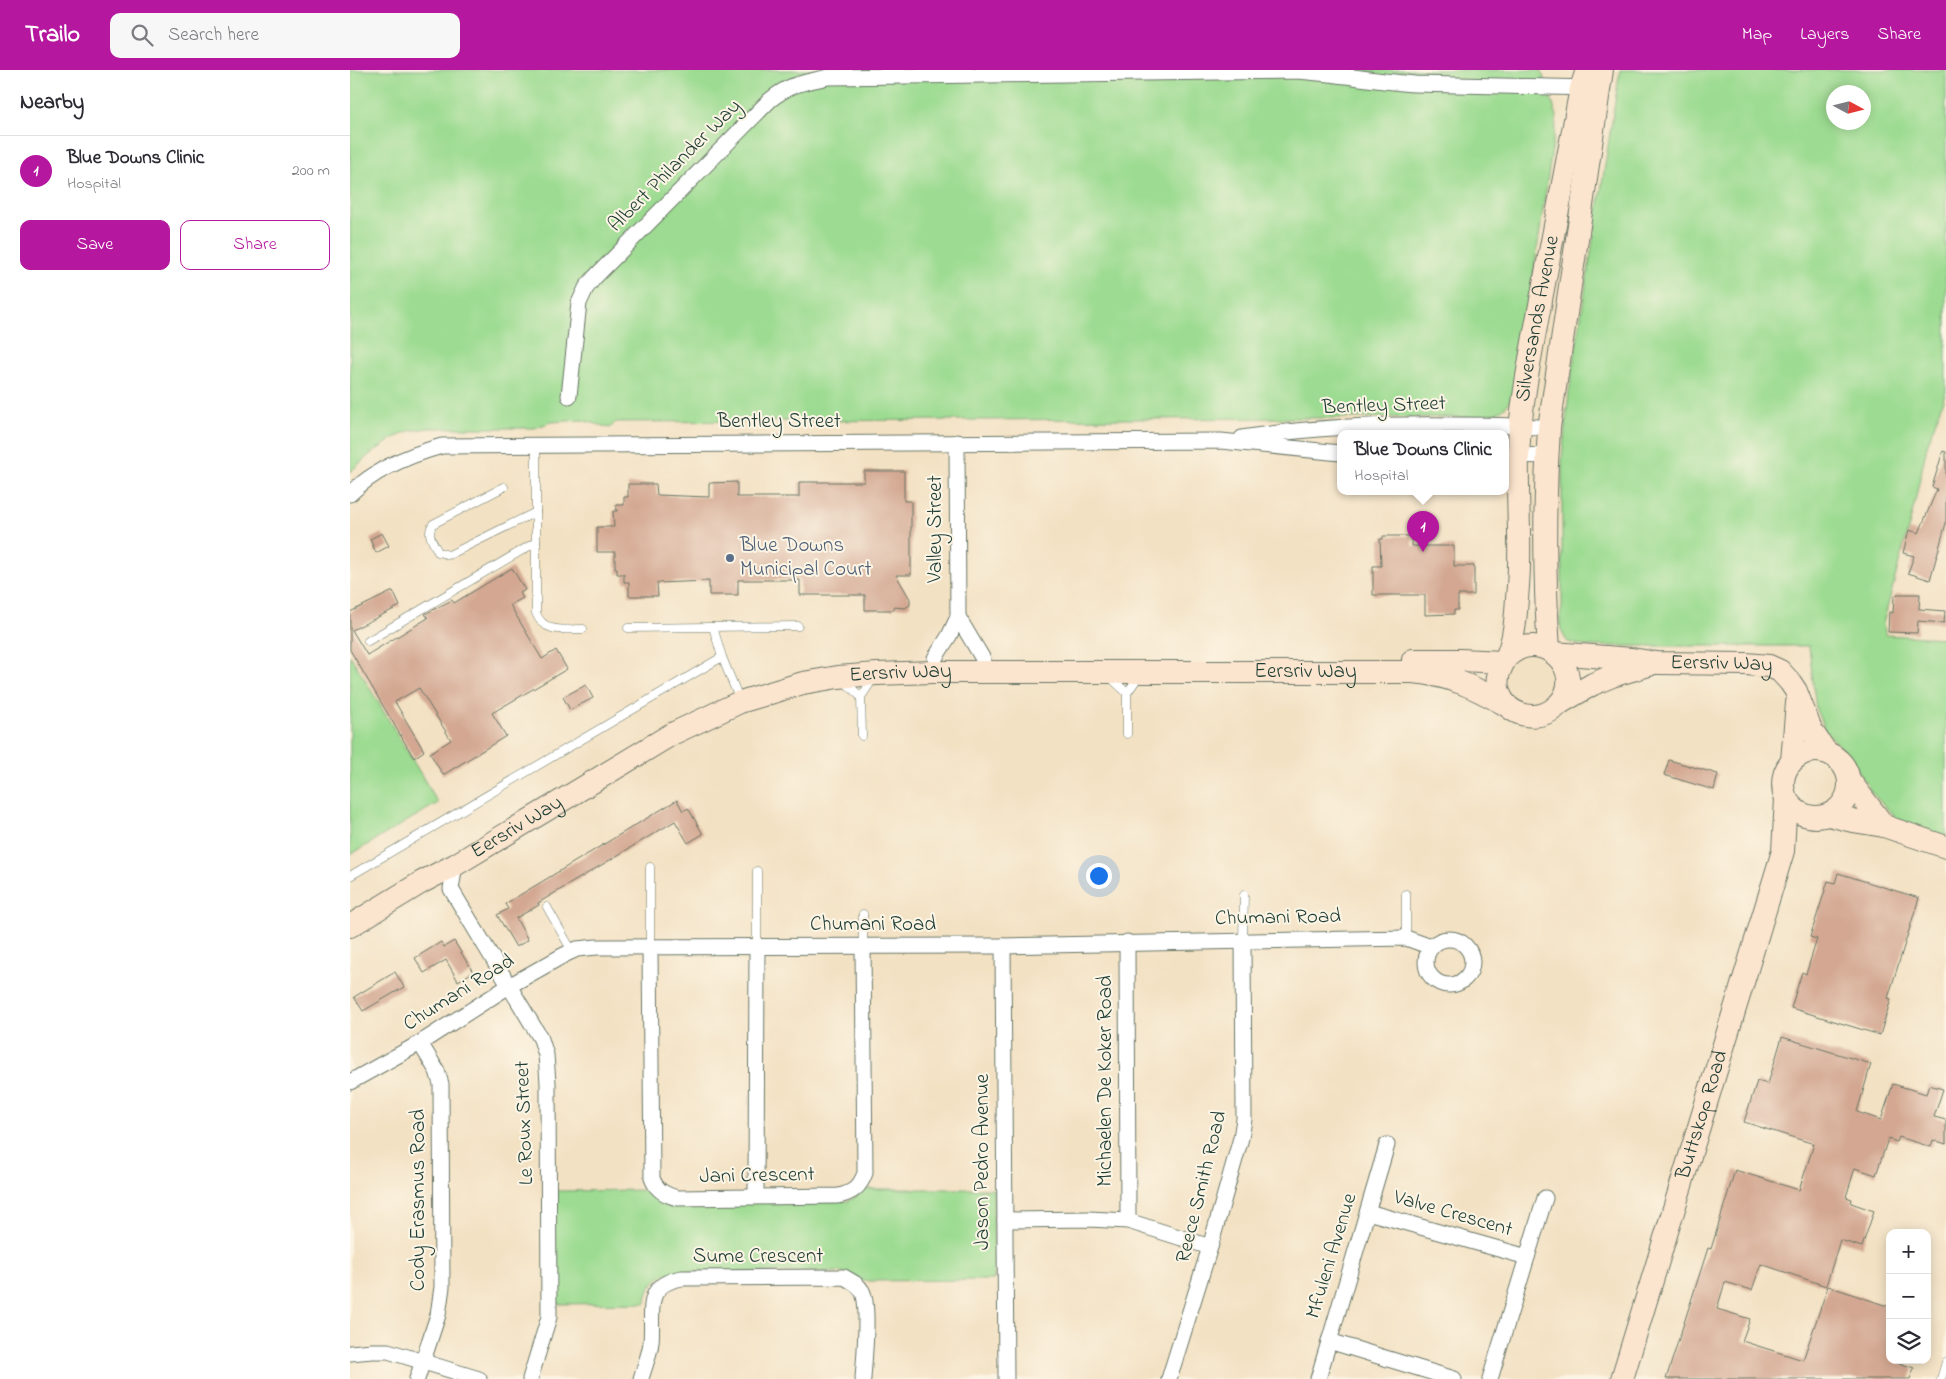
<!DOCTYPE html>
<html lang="en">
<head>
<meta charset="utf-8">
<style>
  body { margin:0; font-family:"Indie Flower",sans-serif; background:#f7f7f7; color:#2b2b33 }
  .controls { position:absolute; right:15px; bottom:15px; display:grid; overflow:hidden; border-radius:10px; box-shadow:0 2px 12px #0003 }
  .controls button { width:45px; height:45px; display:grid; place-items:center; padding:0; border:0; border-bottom:1px solid #e1e1e2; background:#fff; color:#2b2b33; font:25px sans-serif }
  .compass { position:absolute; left:1476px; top:15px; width:45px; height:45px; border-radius:50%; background:#fff; box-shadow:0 2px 12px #0003; rotate:97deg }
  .you { position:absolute; left:748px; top:805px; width:18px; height:18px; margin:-12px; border:4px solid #fff; border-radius:50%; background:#1a73e8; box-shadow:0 0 0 8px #1a73e833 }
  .badge { display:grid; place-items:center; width:32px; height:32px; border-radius:50%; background:#b5179e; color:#fff; font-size:16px; font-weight:700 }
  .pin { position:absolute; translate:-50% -41px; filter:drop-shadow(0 1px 2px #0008) }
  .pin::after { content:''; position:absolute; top:26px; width:18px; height:15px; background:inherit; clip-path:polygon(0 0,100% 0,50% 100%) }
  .popup { position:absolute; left:987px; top:360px; width:172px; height:65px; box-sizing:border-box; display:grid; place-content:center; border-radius:10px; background:#fff; filter:drop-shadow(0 1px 4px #0005); font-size:16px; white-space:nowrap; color:#7c7c81 }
  .popup b { font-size:19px; color:#2b2b33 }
  .popup::after { content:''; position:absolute; left:50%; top:100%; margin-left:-10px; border:10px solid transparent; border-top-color:#fff }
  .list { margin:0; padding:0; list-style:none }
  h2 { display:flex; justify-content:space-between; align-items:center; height:65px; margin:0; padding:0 20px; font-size:21px }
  h2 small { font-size:16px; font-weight:400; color:#7c7c81 }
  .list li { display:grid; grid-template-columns:32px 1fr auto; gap:15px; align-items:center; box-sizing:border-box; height:70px; padding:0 20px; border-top:1px solid #e1e1e2 }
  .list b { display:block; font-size:19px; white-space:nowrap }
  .list p { margin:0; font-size:16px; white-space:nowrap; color:#7c7c81 }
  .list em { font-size:16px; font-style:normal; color:#7c7c81 }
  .actions { display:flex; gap:10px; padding:15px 20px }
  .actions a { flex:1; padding:11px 0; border:1px solid #b5179e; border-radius:10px; text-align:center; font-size:18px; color:#b5179e }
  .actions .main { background:#b5179e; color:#fff }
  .icon { flex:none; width:28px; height:28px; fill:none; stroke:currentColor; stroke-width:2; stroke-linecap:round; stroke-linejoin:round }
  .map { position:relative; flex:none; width:1596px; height:1309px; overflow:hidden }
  header { display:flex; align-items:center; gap:30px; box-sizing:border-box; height:70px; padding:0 25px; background:#b5179e; color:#fff }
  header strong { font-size:24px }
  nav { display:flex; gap:28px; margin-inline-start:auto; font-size:18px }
  .search { width:350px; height:45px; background:#f7f7f7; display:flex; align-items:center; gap:12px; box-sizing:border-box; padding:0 18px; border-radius:10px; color:#7c7c81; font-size:19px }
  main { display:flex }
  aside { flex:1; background:#fff }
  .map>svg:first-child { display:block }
  .green { fill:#9cdb91; stroke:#5e8c62; fill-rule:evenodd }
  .building { fill:#d3a791 }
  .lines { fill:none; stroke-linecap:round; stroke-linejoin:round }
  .lane-casing { stroke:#697666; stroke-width:9 }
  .street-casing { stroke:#697666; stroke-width:17 }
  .secondary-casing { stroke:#697666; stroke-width:24 }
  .lane { stroke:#fff; stroke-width:8 }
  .street { stroke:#fff; stroke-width:15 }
  .secondary { stroke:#fce5cf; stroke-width:22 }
  .service-dot { fill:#5c6f8a; stroke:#fcf5e5; stroke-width:2 }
  .labels { text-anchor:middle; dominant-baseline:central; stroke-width:4; stroke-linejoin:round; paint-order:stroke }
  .street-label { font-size:21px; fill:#1f3d34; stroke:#fcf5e5 }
  .service-label { font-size:21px; fill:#4e5e75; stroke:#fcf5e5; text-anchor:start }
</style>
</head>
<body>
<header>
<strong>Trailo</strong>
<div class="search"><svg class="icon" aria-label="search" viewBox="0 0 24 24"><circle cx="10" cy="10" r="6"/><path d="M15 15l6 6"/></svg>Search here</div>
<nav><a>Map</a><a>Layers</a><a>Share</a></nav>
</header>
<main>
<aside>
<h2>Nearby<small></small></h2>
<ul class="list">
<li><span class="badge">1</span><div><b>Blue Downs Clinic</b><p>Hospital</p></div><em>200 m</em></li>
</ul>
<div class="actions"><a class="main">Save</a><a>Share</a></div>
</aside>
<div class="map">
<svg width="1596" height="1309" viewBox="0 0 1596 1309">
  <rect width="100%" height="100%" fill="#fcf5e5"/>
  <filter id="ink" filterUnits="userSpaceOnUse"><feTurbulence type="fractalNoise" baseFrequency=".02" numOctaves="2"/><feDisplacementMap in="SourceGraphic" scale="10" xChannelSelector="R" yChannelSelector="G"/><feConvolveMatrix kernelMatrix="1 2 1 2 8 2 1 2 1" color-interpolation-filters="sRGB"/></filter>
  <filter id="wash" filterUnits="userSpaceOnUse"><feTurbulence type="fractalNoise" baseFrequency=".0096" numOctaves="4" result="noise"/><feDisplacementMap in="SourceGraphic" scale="20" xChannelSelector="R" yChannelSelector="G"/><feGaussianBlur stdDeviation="1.12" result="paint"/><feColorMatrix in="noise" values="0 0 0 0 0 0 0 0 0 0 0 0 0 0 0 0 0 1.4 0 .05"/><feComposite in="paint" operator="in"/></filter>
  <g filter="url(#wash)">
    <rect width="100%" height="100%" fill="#f3e1c3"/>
    <g class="green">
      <path d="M 0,0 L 1191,0 L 1207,46 L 1166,321 C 1159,336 1150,344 1134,347 L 266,352 L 260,358 L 232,350 L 201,352 L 185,358 L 78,358 L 59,361 L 42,369 L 19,385 L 0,402 Z"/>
      <path d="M 1270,0 L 1596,0 L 1596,321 L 1577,376 L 1564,436 L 1533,554 L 1536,565 L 1596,568 L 1596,766 L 1547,749 L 1522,723 L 1501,688 L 1475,660 L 1466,640 L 1459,576 L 1234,576 L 1218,572 C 1209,561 1208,550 1212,538 L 1212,388 L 1219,322 ZM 1484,22 L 1514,22 L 1514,52 L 1484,52 Z"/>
      <polygon points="0,585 88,733 0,785"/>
      <path d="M 514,1119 L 643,1119 L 644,1210 L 512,1211 L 492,1202 L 323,1202 C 307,1206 297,1216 296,1233 L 204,1234 L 204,1121 L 301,1120 L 324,1133 L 498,1131 L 507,1126 Z"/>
    </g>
    <g id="blocks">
      <g class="building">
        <polygon points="1593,381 1596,382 1596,453 1580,510 1558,503 1564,486 1553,483 1559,460 1569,463 1587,419 1582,417"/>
        <polygon points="514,401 554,401 554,431 561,431 561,505 546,505 560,529 560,535 555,538 544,537 544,540 515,540 515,525 450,525 450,510 388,510 388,525 359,525 359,511 307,513 308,526 279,526 279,512 274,512 274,504 267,504 267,498 265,498 265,482 247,482 247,457 264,457 263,441 267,441 266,435 274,435 274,427 278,427 278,414 306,414 307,425 359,427 359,413 387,412 387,427 449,427 449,412 514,412"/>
        <polygon points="32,463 39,476 26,483 20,469"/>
        <polygon points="1033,466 1062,466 1062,476 1104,476 1104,496 1124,496 1124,525 1108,525 1108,540 1104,540 1104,544 1075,545 1075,525 1023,525 1023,496 1031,496 1030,469 1033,469"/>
        <polygon points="162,498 175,520 170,523 173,528 160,535 192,589 206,580 217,599 142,643 156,666 93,705 80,683 101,670 69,618 45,632 74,681 64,688 0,580 0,542 43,521 50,536 2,560 17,585 78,548 75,544 102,530 104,533"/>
        <polygon points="1547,524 1570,524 1569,539 1595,541 1594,553 1568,551 1567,563 1538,562 1539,542 1543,543 1544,527"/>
        <polygon points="236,615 243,628 220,640 213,627"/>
        <polygon points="1319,690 1368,704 1364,720 1314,705"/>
        <polygon points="327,730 333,741 338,738 353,764 338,773 325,751 188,833 189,835 166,848 178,870 166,877 147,845 158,839 155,834"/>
        <polygon points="1488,803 1569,828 1538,928 1541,929 1530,965 1441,938 1452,902 1456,904 1467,869 1460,867 1478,811 1485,813"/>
        <polygon points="104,871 123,902 108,911 96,890 74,903 65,888 91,872 94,877"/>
        <polygon points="45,902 54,917 13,941 4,927"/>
        <polygon points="1432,967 1521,994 1507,1042 1531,1050 1543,1014 1576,1024 1579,1015 1593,1019 1584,1047 1596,1050 1596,1074 1583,1070 1581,1077 1549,1067 1547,1072 1538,1069 1526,1105 1505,1098 1496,1127 1502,1129 1501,1133 1524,1141 1512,1177 1490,1170 1476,1216 1411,1194 1402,1220 1375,1212 1367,1239 1400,1249 1392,1271 1453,1290 1478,1216 1540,1237 1540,1290 1564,1298 1560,1309 1316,1309 1358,1178 1361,1179 1385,1100 1449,1120 1464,1074 1394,1052 1407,1011 1418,1014"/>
      </g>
    </g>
  </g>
  <g filter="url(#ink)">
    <use href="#blocks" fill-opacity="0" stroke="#697666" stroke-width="1"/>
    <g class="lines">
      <g class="lane-casing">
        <g id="lane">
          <path d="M 186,375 L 186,543 C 194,564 215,559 233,559"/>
          <path d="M 154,417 L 83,454 C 76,464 83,472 88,482 L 99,485 L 186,442"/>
          <polyline points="363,557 372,587 386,621"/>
          <polyline points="278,558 448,556"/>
          <polyline points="18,571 186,472"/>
          <polyline points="760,607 777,623"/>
          <polyline points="494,611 511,627"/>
          <polyline points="777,664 777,623 790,605"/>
          <polyline points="512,666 511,627 523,609"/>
          <polyline points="0,806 372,587"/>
          <polyline points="1056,824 1056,868"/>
          <polyline points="197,837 222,881"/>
          <polyline points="513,844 513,876"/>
          <polyline points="893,870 894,825"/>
          <polyline points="407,876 407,801"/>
          <polyline points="300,877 300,797"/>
          <polyline points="1591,1309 1596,1292"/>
        </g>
      </g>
      <g class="street-casing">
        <g id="street">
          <path d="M 219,326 L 229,233 L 236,218 L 244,208 L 420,30 C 441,13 453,13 478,7 L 944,1 C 984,3 1024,11 1065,14 L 1240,18"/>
          <path d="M 892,368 C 962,357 1034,354 1104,355 C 1136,355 1168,355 1199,358"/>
          <polyline points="1156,385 1197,386"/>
          <path d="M 0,424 C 24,400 59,385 92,376 L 871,371 L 990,383"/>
          <polyline points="608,547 633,589"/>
          <polyline points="585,588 599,566 608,547 607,372"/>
          <polyline points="105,795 101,819 191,969 196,985 198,1013 199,1247 180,1309"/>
          <circle cx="1099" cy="892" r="23"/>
          <polyline points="777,872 778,1151"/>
          <polyline points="653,876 656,1309"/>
          <path d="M 300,877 L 302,1108 C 306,1120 315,1125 328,1128 L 488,1126 C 503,1123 510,1117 515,1103 L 513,876"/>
          <polyline points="0,1012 70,973 159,916 214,885 227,879 247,877 653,876 1056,868 1081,877"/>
          <polyline points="406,1126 407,876"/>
          <polyline points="1018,1142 1177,1187"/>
          <polyline points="655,1150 739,1149 778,1151 860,1177"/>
          <polyline points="979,1271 1104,1309"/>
          <polyline points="0,1283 22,1281 38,1281 129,1309"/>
          <polyline points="67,1309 88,1245 92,1217 91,1014 87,1001 70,973"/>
          <path d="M 291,1309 C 294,1297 300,1284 301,1272 C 304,1241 292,1215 332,1208 L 494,1207 C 501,1211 508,1214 512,1221 C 520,1234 514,1291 513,1309"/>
          <polyline points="819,1309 860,1177 891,1068 894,1049 893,870"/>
          <polyline points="968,1309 1037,1075"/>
          <polyline points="1140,1309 1195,1128"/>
        </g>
      </g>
      <g class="secondary-casing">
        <g id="secondary">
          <path d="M 1199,580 C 1194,507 1194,431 1199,358 L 1252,0"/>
          <path id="s1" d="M 1203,583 L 1282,589 L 1307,593 L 1396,594 L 1419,596 L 1430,601 L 1440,612 L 1446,621 L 1461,660 L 1476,682"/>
          <path id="s2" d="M 1156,588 C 1190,553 1240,602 1208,635 C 1188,655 1154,646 1148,618 C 1146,606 1150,599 1156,588 C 1162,575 1165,556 1166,542 C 1167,526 1169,510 1169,494 C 1170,457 1167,421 1168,385 C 1171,329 1183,273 1193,219 C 1206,152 1218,85 1231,18 L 1237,0"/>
          <polyline points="1063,590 1110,590 1153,592"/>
          <polyline points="1210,633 1243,614 1262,606 1299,595"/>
          <circle cx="1466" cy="714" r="33"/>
          <polyline points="1442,691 1447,633"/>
          <polyline points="1499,710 1534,756"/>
          <polyline points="1479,745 1503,751 1534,756 1596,777"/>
          <path id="s3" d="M 0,856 L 72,812 L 105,795 L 322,664 L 390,632 L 453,613 L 488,607 L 527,604 L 582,602 L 1062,602 C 1100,605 1124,617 1156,635"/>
          <path id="s4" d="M 1272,1309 L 1433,781 L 1436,729"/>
        </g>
      </g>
      <use href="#lane" class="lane"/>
      <use href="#street" class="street"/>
      <use href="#secondary" class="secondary"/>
    </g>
  </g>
  <circle class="service-dot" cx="380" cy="488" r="5"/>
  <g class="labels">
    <g class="street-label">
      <text transform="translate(325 96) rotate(-45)">Albert Philander Way</text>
      <text stroke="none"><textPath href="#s2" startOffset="562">Silversands Avenue</textPath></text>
      <text transform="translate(1034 336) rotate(-2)">Bentley Street</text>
      <text x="429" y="352">Bentley Street</text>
      <text transform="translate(586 459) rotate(-90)">Valley Street</text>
      <text stroke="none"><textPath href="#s1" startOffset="169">Eersriv Way</textPath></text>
      <text stroke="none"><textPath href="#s3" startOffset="1019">Eersriv Way</textPath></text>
      <text stroke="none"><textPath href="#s3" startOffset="614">Eersriv Way</textPath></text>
      <text stroke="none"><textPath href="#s3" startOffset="194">Eersriv Way</textPath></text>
      <text transform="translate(928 848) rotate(-1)">Chumani Road</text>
      <text x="523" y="855">Chumani Road</text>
      <text transform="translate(109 923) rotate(-32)">Chumani Road</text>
      <text transform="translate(756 1011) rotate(-90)">Michaelen De Koker Road</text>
      <text stroke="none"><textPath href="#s4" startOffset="276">Buttskop Road</textPath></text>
      <text transform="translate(175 1053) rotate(-92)">Le Roux Street</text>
      <text transform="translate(633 1092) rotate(-90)">Jason Pedro Avenue</text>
      <text transform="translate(407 1106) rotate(-1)">Jani Crescent</text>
      <text transform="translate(852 1117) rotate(-76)">Reece Smith Road</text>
      <text transform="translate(69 1130) rotate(-90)">Cody Erasmus Road</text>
      <text transform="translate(1103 1144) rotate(16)">Valve Crescent</text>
      <text transform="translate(982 1186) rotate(-73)">Mfuleni Avenue</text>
      <text x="408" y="1187">Sume Crescent</text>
    </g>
    <g class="service-label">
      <text x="390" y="476">Blue Downs<tspan x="390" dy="24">Municipal Court</tspan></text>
    </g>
  </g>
</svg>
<div class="controls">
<button>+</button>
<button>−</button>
<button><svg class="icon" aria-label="layers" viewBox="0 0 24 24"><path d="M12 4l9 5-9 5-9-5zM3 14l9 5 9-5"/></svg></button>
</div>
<svg class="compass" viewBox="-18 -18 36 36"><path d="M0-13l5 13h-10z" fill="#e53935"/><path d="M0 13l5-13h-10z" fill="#7c7c81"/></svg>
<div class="you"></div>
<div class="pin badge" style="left:1073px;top:482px">1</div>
<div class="popup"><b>Blue Downs Clinic</b>Hospital</div>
</div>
</main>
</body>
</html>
